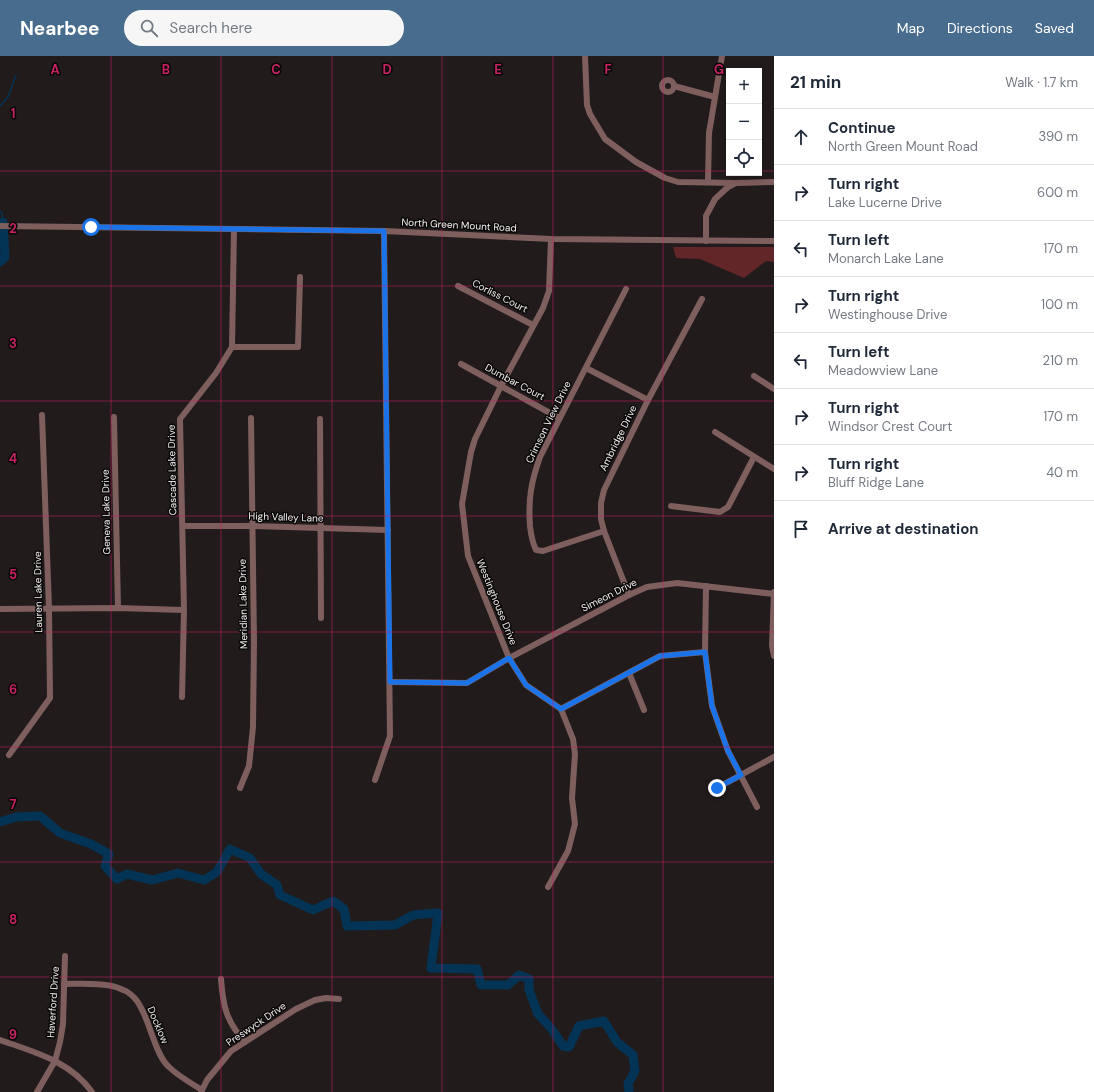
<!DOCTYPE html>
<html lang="en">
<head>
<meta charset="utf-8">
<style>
  body { margin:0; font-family:"DM Sans",sans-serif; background:#f6f6f7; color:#1f2937 }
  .controls { position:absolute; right:12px; top:12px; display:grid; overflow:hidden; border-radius:0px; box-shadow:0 2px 10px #0003 }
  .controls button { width:36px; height:36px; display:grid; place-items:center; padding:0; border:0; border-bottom:1px solid #e0e1e3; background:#fff; color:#1f2937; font:20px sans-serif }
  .stop { position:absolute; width:12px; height:12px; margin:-9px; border:3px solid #1a73e8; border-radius:50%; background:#fff }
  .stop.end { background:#1a73e8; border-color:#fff; box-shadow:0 1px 4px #0008 }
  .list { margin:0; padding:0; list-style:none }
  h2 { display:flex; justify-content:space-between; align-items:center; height:52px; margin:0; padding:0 16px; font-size:17px }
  h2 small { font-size:13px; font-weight:400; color:#747a83 }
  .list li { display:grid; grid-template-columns:26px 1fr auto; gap:12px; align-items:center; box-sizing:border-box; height:56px; padding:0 16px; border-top:1px solid #e0e1e3 }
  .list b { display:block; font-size:15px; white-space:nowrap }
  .list p { margin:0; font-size:13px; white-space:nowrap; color:#747a83 }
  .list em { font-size:13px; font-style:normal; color:#747a83 }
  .icon { flex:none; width:22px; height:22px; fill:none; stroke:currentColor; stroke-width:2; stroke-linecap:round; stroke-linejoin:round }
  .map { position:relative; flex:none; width:774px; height:1036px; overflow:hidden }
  header { display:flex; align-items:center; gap:24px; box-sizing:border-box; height:56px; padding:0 20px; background:#486c8e; color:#fff }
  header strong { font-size:19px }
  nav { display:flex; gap:22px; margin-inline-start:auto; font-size:14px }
  .search { width:280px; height:36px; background:#f6f6f7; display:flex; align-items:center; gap:10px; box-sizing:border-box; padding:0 14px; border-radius:22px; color:#747a83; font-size:15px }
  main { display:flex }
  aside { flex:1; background:#fff }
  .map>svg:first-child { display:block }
  .green { fill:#622528 }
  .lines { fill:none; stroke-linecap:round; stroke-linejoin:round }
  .stream { stroke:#043455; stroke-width:1.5 }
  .river { stroke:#043455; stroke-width:9 }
  .minor { stroke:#7f5f5e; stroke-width:6 }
  .route { stroke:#1a73e8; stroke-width:5 }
  .grid { fill:none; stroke:#c52362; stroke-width:1; stroke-opacity:0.55 }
  .labels { text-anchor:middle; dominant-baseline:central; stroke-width:3; stroke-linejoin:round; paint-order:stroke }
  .street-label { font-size:10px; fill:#f6f1f1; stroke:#090707 }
  .grid-label { font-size:13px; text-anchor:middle; font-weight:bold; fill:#c52362; stroke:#090707; stroke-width:3; stroke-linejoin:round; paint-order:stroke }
</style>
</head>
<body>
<header>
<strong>Nearbee</strong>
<div class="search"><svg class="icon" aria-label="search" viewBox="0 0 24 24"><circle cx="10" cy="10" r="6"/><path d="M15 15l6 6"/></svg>Search here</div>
<nav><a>Map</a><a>Directions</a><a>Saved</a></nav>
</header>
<main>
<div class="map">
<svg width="774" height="1036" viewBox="0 0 774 1036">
  <rect width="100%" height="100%" fill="#221b1b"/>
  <polygon class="green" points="673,191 774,191 774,206 766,205 744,222 700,203 676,202"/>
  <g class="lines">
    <g class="stream">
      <polyline points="0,50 8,41 16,19"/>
      <polyline points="0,156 2,157 3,166"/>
    </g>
    <g class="river">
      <polyline points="0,206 5,201 3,166"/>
      <polyline points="0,766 16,761 40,760 60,777 91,788 109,798 105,810 117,823 127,818 152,824 178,817 204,824 217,816 230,793 250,802 261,818 277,829 280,839 313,854 333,845 344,853 347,870 395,869 413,859 438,857 431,912 477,913 481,929 508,929 519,919 529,923 529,934 538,958 551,972 563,990 569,991 579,970 604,965 617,986 633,999 635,1015 628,1028 629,1036"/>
    </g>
    <g class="minor">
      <polyline points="585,0 587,49 590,58 605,83 636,106 665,122 678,126 736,127"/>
      <circle cx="668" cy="30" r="6"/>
      <polyline points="674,30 715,41"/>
      <polyline points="708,126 709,77 722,0"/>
      <polyline points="0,170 384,175 551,183 774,185"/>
      <polyline points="706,185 706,160 715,143 728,131 736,127 774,126"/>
      <polyline points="458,230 533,269"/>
      <polyline points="232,291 298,291 300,221"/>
      <polyline points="461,308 559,362"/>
      <polyline points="586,312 648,344"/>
      <polyline points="754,320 774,333"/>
      <polyline points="114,361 118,552"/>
      <polyline points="320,363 321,562"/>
      <polyline points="715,376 774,413"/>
      <polyline points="671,450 720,456 728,451 754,401"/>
      <polyline points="183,470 252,470 388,474"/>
      <path d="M 604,475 L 543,495 L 536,494 C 532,486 531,479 530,470 C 528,444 531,426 540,401 L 626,233"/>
      <polyline points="706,530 705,596 712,650 728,695 757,751"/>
      <polyline points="774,536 772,590 774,600"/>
      <polyline points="629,539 604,475 601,463 601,447 604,434 648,344 702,243"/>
      <polyline points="0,553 118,552 184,554 180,363 216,317 232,291 234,173"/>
      <polyline points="629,617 644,654"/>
      <polyline points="390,626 467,627 509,602 629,539 647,531 677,527 774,538"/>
      <polyline points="182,641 184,554"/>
      <polyline points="561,653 660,600 705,596"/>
      <polyline points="9,699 50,642 49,552 42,359"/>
      <polyline points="375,724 390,680 384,175"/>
      <polyline points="240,732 249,710 253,671 254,585 251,362"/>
      <polyline points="717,732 774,701"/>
      <polyline points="548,831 568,795 575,768 572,742 575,698 573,683 561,653 526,629 509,602 468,500 462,448 471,396 475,383 501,330 543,252 549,235 551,183"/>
      <path d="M 221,923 C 223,950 226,965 245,986"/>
      <path d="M 64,928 C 87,928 122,924 137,945 C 144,955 148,967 152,979 C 156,989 160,1003 169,1011 C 178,1020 191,1027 202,1034"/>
      <path d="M 0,984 C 34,996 70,1005 92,1036"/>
      <polyline points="37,1036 55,1005 60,986 63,968 65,900"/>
      <polyline points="201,1036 207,1024 231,995 245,986 296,953 315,944 326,942 339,943"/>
    </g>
  </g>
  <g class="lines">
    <polyline class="route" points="91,171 384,175 390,626 467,627 509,602 526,629 561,653 660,600 705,596 712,650 728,695 741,719 717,732"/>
  </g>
  <path class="grid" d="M 111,0 L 111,1036M 221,0 L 221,1036M 332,0 L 332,1036M 442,0 L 442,1036M 553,0 L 553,1036M 663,0 L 663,1036M 0,115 L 729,115M 759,115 L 774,115M 0,230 L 774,230M 0,345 L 774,345M 0,460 L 774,460M 0,576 L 774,576M 0,691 L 774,691M 0,806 L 774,806M 0,921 L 774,921"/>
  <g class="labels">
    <g class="street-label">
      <text transform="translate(459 169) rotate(3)">North Green Mount Road</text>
      <text transform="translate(500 240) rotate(27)">Corliss Court</text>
      <text transform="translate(515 326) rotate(28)">Dumbar Court</text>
      <text transform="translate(548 366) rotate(-64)">Crimson View Drive</text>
      <text transform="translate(618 382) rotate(-64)">Ambridge Drive</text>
      <text transform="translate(172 414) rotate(-91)">Cascade Lake Drive</text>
      <text transform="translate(106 456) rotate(-91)">Geneva Lake Drive</text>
      <text transform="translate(286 461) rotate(2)">High Valley Lane</text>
      <text transform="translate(38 536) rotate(-91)">Lauren Lake Drive</text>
      <text transform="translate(609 539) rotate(-27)">Simeon Drive</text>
      <text transform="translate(497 546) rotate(68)">Westinghouse Drive</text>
      <text transform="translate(243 548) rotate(-91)">Meridian Lake Drive</text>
      <text transform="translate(53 946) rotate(-86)">Haverford Drive</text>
      <text transform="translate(256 968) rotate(-34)">Preswyck Drive</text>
      <text transform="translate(158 969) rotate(67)">Docklow</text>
    </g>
  </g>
  <g class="grid-label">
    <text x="55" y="18">A</text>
    <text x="166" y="18">B</text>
    <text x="276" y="18">C</text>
    <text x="387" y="18">D</text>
    <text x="498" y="18">E</text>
    <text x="608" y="18">F</text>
    <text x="719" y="18">G</text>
    <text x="13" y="62">1</text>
    <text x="13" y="177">2</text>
    <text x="13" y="292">3</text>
    <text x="13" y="407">4</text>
    <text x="13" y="523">5</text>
    <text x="13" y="638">6</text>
    <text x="13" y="753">7</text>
    <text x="13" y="868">8</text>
    <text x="13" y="983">9</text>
  </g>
</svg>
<div class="controls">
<button>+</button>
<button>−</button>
<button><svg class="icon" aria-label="locate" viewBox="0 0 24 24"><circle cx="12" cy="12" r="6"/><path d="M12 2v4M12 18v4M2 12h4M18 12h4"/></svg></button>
</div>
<div class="stop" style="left:91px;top:171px"></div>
<div class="stop end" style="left:717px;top:732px"></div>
</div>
<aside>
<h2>21 min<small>Walk · 1.7 km</small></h2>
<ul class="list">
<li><svg class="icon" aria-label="ahead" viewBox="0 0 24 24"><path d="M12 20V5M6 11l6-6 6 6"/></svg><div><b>Continue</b><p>North Green Mount Road</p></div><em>390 m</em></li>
<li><svg class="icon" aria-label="right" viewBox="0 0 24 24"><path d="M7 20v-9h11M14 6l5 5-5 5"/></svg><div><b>Turn right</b><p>Lake Lucerne Drive</p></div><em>600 m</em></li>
<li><svg class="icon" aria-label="left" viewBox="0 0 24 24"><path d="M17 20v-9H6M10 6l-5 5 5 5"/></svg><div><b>Turn left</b><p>Monarch Lake Lane</p></div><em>170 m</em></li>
<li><svg class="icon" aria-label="right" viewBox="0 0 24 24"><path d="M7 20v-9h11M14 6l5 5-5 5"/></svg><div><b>Turn right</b><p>Westinghouse Drive</p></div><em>100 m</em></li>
<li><svg class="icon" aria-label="left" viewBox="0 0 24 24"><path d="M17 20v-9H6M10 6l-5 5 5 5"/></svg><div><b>Turn left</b><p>Meadowview Lane</p></div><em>210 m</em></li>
<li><svg class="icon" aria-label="right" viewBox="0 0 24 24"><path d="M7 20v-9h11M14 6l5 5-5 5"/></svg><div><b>Turn right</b><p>Windsor Crest Court</p></div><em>170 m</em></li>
<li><svg class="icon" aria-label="right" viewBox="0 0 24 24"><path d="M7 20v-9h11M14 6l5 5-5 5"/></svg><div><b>Turn right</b><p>Bluff Ridge Lane</p></div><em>40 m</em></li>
<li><svg class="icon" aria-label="arrive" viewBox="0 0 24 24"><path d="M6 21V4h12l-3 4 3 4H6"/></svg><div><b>Arrive at destination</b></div></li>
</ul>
</aside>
</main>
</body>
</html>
